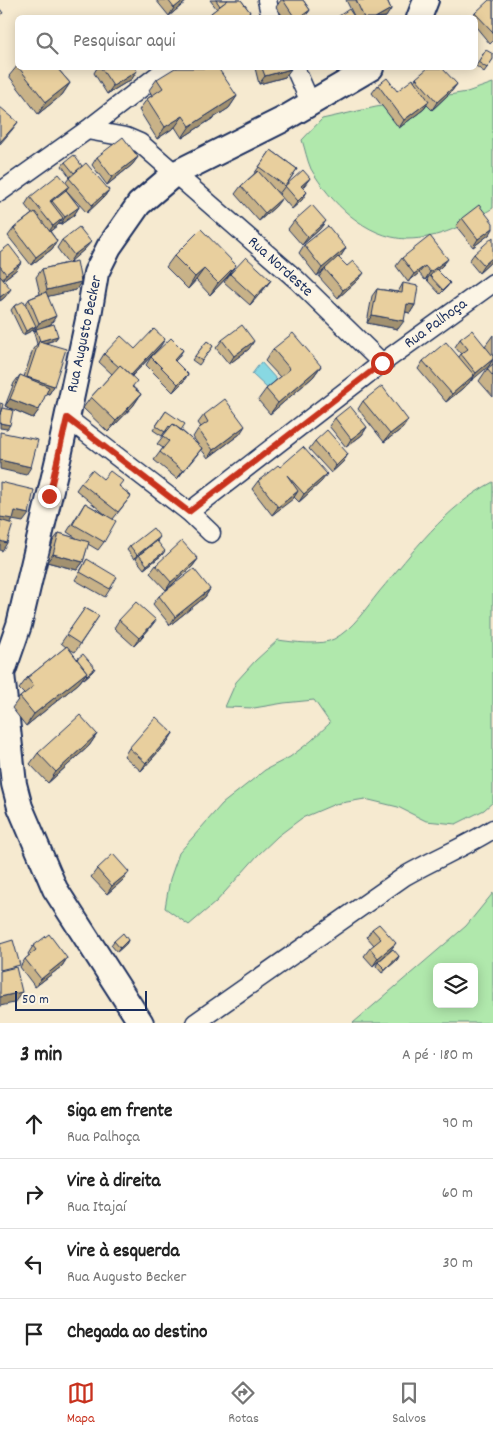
<!DOCTYPE html>
<html lang="pt">
<head>
<meta charset="utf-8">
<style>
  body { margin:0; font-family:Dekko,sans-serif; background:#f6f6f6; color:#222 }
  .controls { position:absolute; right:15px; bottom:15px; display:grid; overflow:hidden; border-radius:8px; box-shadow:0 2px 12px #0003 }
  .controls button { width:45px; height:45px; display:grid; place-items:center; padding:0; border:0; border-bottom:1px solid #e0e0e0; background:#fff; color:#222; font:25px sans-serif }
  .scale { position:absolute; left:15px; bottom:12px; width:132px; box-sizing:border-box; padding-left:5px; border:2px solid #1b2f5e; border-top:0; font-size:14px; line-height:18px; white-space:nowrap; color:#1b2f5e; -webkit-text-stroke:4px #fcf5e5; paint-order:stroke }
  .stop { position:absolute; width:15px; height:15px; margin:-11px; border:4px solid #c8321e; border-radius:50%; background:#fff }
  .stop.end { background:#c8321e; border-color:#fff; box-shadow:0 1px 5px #0008 }
  .list { margin:0; padding:0; list-style:none }
  h2 { display:flex; justify-content:space-between; align-items:center; height:65px; margin:0; padding:0 20px; font-size:21px }
  h2 small { font-size:16px; font-weight:400; color:#767676 }
  .list li { display:grid; grid-template-columns:32px 1fr auto; gap:15px; align-items:center; box-sizing:border-box; height:70px; padding:0 20px; border-top:1px solid #e0e0e0 }
  .list b { display:block; font-size:19px; white-space:nowrap }
  .list p { margin:0; font-size:16px; white-space:nowrap; color:#767676 }
  .list em { font-size:16px; font-style:normal; color:#767676 }
  .icon { flex:none; width:28px; height:28px; fill:none; stroke:currentColor; stroke-width:2; stroke-linecap:round; stroke-linejoin:round }
  .map { position:relative; flex:none; width:493px; height:1023px; overflow:hidden }
  .search { position:absolute; background:#fff; box-shadow:0 2px 12px #0003; left:15px; right:15px; top:15px; height:55px; display:flex; align-items:center; gap:12px; box-sizing:border-box; padding:0 18px; border-radius:8px; color:#767676; font-size:19px }
  .sheet { height:345px; background:#fff }
  nav { display:flex; justify-content:space-around; align-items:center; box-sizing:border-box; height:70px; border-top:1px solid #e0e0e0; background:#fff; font-size:14px; color:#767676 }
  nav a { display:grid; justify-items:center; gap:2px }
  nav .on { color:#c8321e }
  .map>svg:first-child { display:block }
  .green { fill:#b0e8ac; stroke:#668c85; fill-rule:evenodd }
  .water { fill:#88d8e2; stroke:#5c94ad }
  .lines { fill:none; stroke-linecap:round; stroke-linejoin:round }
  .street-casing { stroke:#1b2f5e; stroke-width:21 }
  .secondary-casing { stroke:#1b2f5e; stroke-width:28 }
  .street { stroke:#fcf5e5; stroke-width:18 }
  .secondary { stroke:#fcf5e5; stroke-width:24 }
  .wall { fill:#c8b288; stroke:#1b2f5e }
  .shaded-wall { fill:#a2916f; stroke:#1b2f5e }
  .building { fill:#e8cf9e; stroke:#1b2f5e }
  .route { stroke:#c8321e; stroke-width:6 }
  .labels { text-anchor:middle; dominant-baseline:central; stroke-width:5; stroke-linejoin:round; paint-order:stroke }
  .street-label { font-size:16px; fill:#1b2f5e; stroke:#fcf5e5 }
</style>
</head>
<body>
<div class="map">
<svg width="493" height="1023" viewBox="0 0 493 1023">
  <rect width="100%" height="100%" fill="#f6ead0"/>
  <filter id="ink" filterUnits="userSpaceOnUse"><feTurbulence type="fractalNoise" baseFrequency=".02" numOctaves="2"/><feDisplacementMap in="SourceGraphic" scale="10" xChannelSelector="R" yChannelSelector="G"/><feConvolveMatrix kernelMatrix="1 2 1 2 8 2 1 2 1" color-interpolation-filters="sRGB"/></filter>
  <g filter="url(#ink)">
    <g class="green">
      <path d="M 493,83 L 493,208 C 467,224 439,239 407,239 C 366,238 330,202 311,169 C 307,160 305,149 302,140 L 322,119 L 376,107 L 467,92 Z"/>
      <path d="M 493,482 L 493,802 L 484,810 L 456,824 L 426,821 L 398,807 L 365,799 L 335,804 L 302,818 L 278,836 L 258,855 L 216,902 L 189,925 L 165,908 L 170,879 L 179,853 L 222,804 L 265,770 L 290,757 L 311,741 L 330,723 L 314,700 L 284,703 L 254,708 L 225,707 L 236,682 L 255,661 L 278,640 C 292,642 322,646 334,639 C 353,629 366,608 379,592 C 413,552 445,507 493,482 Z"/>
      <path d="M 493,893 L 493,1023 L 353,1023 L 466,926 ZM 437,967 L 474,967 L 474,1004 L 437,1004 Z"/>
    </g>
    <polygon class="water" points="261,362 277,380 268,389 252,374"/>
    <g class="lines">
      <g class="street-casing">
        <g id="street">
          <polyline points="267,0 271,18"/>
          <polyline points="295,68 310,102"/>
          <polyline points="87,130 167,68"/>
          <polyline points="0,192 87,130 126,137 140,143 297,280 382,363"/>
          <polyline points="67,418 189,512 211,533"/>
          <polyline points="189,512 382,363 493,283"/>
          <path d="M 195,1023 L 405,876 C 434,859 465,847 493,829"/>
        </g>
      </g>
      <g class="secondary-casing">
        <g id="secondary">
          <polyline points="419,18 426,0"/>
          <polyline points="141,1023 55,889 20,807 14,784 2,674 19,625 60,451 89,315 96,273 109,247 139,204 174,174 282,120 371,68"/>
        </g>
      </g>
      <use href="#street" class="street"/>
      <use href="#secondary" class="secondary"/>
    </g>
    <g class="wall">
      <polygon points="156,0 188,0 169,16"/>
      <polygon points="210,0 241,0 250,12 246,18 208,18 211,13 217,9"/>
      <polygon points="281,0 303,0 310,10 304,18 284,18 276,7"/>
      <polygon points="346,0 387,0 391,9 385,18 355,18"/>
      <polygon points="493,0 493,41 490,44 476,27 476,18 472,18 475,13"/>
      <polygon points="483,54 493,59 484,72 476,66"/>
      <polygon points="18,65 18,68 57,68 70,83 62,95 38,114 9,76"/>
      <polygon points="97,68 135,68 132,79 107,94 94,73"/>
      <polygon points="255,68 290,68 285,77 259,84"/>
      <polygon points="416,78 457,84 451,92 432,110 427,105 424,109 399,128 372,93 378,85 397,91 414,81"/>
      <polygon points="157,79 237,96 229,108 182,138 175,127 157,139 139,110 147,99 152,95 149,90"/>
      <polygon points="271,150 297,169 280,194 276,191 276,206 259,221 235,194 241,186 254,174"/>
      <polygon points="97,157 138,157 132,165 107,185 92,165"/>
      <polygon points="65,162 82,166 109,190 104,197 87,213 66,190 79,207 74,215 60,225 59,224 50,231 57,241 52,249 31,265 8,236 14,228 32,214 25,205 30,197 66,182 70,177 62,166"/>
      <polygon points="310,178 303,187 302,200 292,209 279,194 285,186"/>
      <polygon points="462,218 490,234 473,247 456,226"/>
      <polygon points="294,221 320,229 302,245 288,229"/>
      <polygon points="62,240 85,249 69,262 76,290 48,296 51,324 43,327 58,336 55,340 45,343 54,386 49,394 46,393 39,410 33,418 5,406 14,383 20,375 24,377 33,349 37,344 34,333 36,330 34,331 33,330 23,335 11,310 14,306 25,305 29,299 40,294 36,277 42,269 68,263 57,248"/>
      <polygon points="304,245 346,248 339,258 347,266 364,273 358,280 338,298 319,277 324,270 317,276 299,253"/>
      <polygon points="0,252 16,270 3,280 5,297 0,301"/>
      <polygon points="474,254 493,260 479,273 469,261"/>
      <polygon points="174,256 228,276 210,295 196,280 188,289 166,267"/>
      <polygon points="402,258 448,259 442,266 437,270 450,283 447,287 440,294 427,280 429,276 425,280 419,273 408,282 396,266"/>
      <polygon points="230,274 271,280 265,288 250,305 224,282"/>
      <polygon points="403,283 415,305 410,313 405,312 398,329 367,323 372,296 377,289 398,292"/>
      <polygon points="493,335 493,397 479,381 487,369 491,367 489,365 470,380 469,383 446,402 418,369 423,361 459,357 461,354 455,347 460,339 485,346"/>
      <polygon points="222,340 249,349 229,364 216,348"/>
      <polygon points="207,341 213,346 199,365 192,360"/>
      <polygon points="160,347 132,376 133,387 141,394 133,406 108,432 83,408 91,397 112,374 99,362 104,354"/>
      <polygon points="273,349 321,366 313,377 270,414 258,400 266,389 280,377 265,361"/>
      <polygon points="151,357 178,358 175,361 188,374 183,382 173,392 146,365"/>
      <polygon points="363,401 403,428 384,442 358,409"/>
      <polygon points="166,411 181,430 199,446 193,437 198,429 201,427 198,423 204,415 240,434 208,458 201,449 177,479 154,460 163,448 157,444 167,431 166,430 162,436 153,430"/>
      <polygon points="335,418 367,427 362,435 346,447 329,426"/>
      <polygon points="315,441 348,454 343,462 331,473 309,449"/>
      <polygon points="280,467 322,481 299,502 294,497 272,515 252,489 258,481"/>
      <polygon points="103,479 119,486 131,496 113,519 104,542 98,550 88,544 83,562 77,570 47,562 53,541 59,533 78,539 67,532 85,503 106,515 76,490 81,483"/>
      <polygon points="157,541 162,555 144,569 136,559 139,555 151,546 134,559 127,550 130,546"/>
      <polygon points="87,559 110,589 105,597 75,580"/>
      <polygon points="198,559 192,567 166,590 150,573 156,565"/>
      <polygon points="210,589 205,597 170,625 153,604 159,596"/>
      <polygon points="85,608 99,616 75,652 69,649 77,659 95,668 92,672 84,679 83,678 79,683 26,726 12,708 20,697 24,694 19,689 27,678 66,647 61,643"/>
      <polygon points="119,620 150,628 134,646 114,628"/>
      <polygon points="173,733 168,741 141,771 124,756 129,748"/>
      <polygon points="97,734 89,746 48,783 30,764 38,753"/>
      <polygon points="97,869 129,872 123,880 107,894 91,877"/>
      <polygon points="372,929 396,943 373,966 364,956 370,948 374,945 367,937"/>
      <polygon points="128,940 126,944 117,952 111,945 114,941"/>
      <polygon points="33,946 67,958 62,966 35,987 20,967 25,959 29,956 28,954"/>
      <polygon points="399,956 397,960 382,973 376,966 378,962"/>
    </g>
    <g class="shaded-wall">
      <polygon points="184,0 188,0 169,16 174,8"/>
      <polygon points="391,9 386,17 375,18"/>
      <polygon points="310,10 304,18 299,18"/>
      <polygon points="291,69 285,77 259,84 265,76"/>
      <polygon points="137,71 132,79 107,94 113,86"/>
      <polygon points="70,83 62,95 38,114 46,102"/>
      <polygon points="457,84 451,92 432,110 437,102"/>
      <polygon points="237,96 229,108 182,138 190,126"/>
      <polygon points="429,101 424,109 399,128 404,120"/>
      <polygon points="183,116 175,127 157,139 165,127"/>
      <polygon points="18,122 12,130 0,144 0,142"/>
      <polygon points="138,157 132,165 107,185 112,177"/>
      <polygon points="310,178 304,186 296,194 301,186"/>
      <polygon points="69,186 63,194 52,201 49,205 50,201"/>
      <polygon points="109,190 104,197 87,213 92,205"/>
      <polygon points="307,192 302,200 292,209 298,201"/>
      <polygon points="282,198 276,206 259,221 265,213"/>
      <polygon points="79,207 74,215 60,225 65,217"/>
      <polygon points="63,218 58,225 47,234 53,226"/>
      <polygon points="326,221 320,229 302,245 308,237"/>
      <polygon points="493,228 493,229 490,234 473,247 478,239"/>
      <polygon points="57,241 52,249 31,265 36,257"/>
      <polygon points="91,242 85,249 69,263 74,255"/>
      <polygon points="346,248 341,256 317,276 322,268"/>
      <polygon points="493,257 493,260 479,273 484,265"/>
      <polygon points="448,259 442,266 425,280 430,272"/>
      <polygon points="22,262 16,270 0,282 6,274"/>
      <polygon points="236,265 228,276 210,295 218,283"/>
      <polygon points="425,266 419,273 408,282 414,274"/>
      <polygon points="204,269 196,280 188,289 195,277"/>
      <polygon points="364,273 358,280 338,298 343,290"/>
      <polygon points="271,280 265,288 250,305 255,297"/>
      <polygon points="81,282 76,290 41,298 47,290"/>
      <polygon points="11,289 5,297 0,301 0,297"/>
      <polygon points="407,304 415,305 410,313 401,311"/>
      <polygon points="372,315 404,321 398,329 367,323"/>
      <polygon points="56,316 51,324 34,331 39,323"/>
      <polygon points="36,326 33,330 23,335 26,331"/>
      <polygon points="58,336 55,340 37,345 40,341"/>
      <polygon points="165,339 160,347 123,385 129,377"/>
      <polygon points="254,341 249,349 229,364 234,356"/>
      <polygon points="183,350 178,358 168,368 174,360"/>
      <polygon points="493,359 489,366 471,381 476,373"/>
      <polygon points="321,366 313,377 270,414 278,403"/>
      <polygon points="188,374 183,382 173,392 178,384"/>
      <polygon points="474,375 469,383 446,402 452,394"/>
      <polygon points="27,377 54,386 49,394 22,385"/>
      <polygon points="141,394 133,406 108,432 116,421"/>
      <polygon points="10,399 39,410 33,418 5,406"/>
      <polygon points="408,420 403,428 384,442 390,434"/>
      <polygon points="0,423 10,425 7,429 0,428"/>
      <polygon points="245,426 240,434 208,458 213,450"/>
      <polygon points="367,427 362,435 346,447 351,439"/>
      <polygon points="202,448 196,456 177,479 183,471"/>
      <polygon points="348,454 343,462 331,473 336,466"/>
      <polygon points="0,460 31,467 26,475 0,469"/>
      <polygon points="327,474 322,481 299,502 304,494"/>
      <polygon points="298,491 293,499 272,515 278,507"/>
      <polygon points="15,511 29,514 23,522 12,520 7,527 0,526 0,517"/>
      <polygon points="160,537 157,541 134,559 137,555"/>
      <polygon points="0,541 7,543 2,551 0,550"/>
      <polygon points="165,551 162,555 144,569 147,565"/>
      <polygon points="53,554 83,562 77,570 47,562"/>
      <polygon points="198,559 192,567 166,590 171,582"/>
      <polygon points="210,589 205,597 170,625 175,617"/>
      <polygon points="156,620 150,628 134,646 139,638"/>
      <polygon points="95,668 92,672 84,679 87,675"/>
      <polygon points="87,672 79,683 26,726 34,714"/>
      <polygon points="173,733 168,741 141,771 146,763"/>
      <polygon points="97,734 89,746 48,783 56,772"/>
      <polygon points="129,872 123,880 107,894 112,886"/>
      <polygon points="128,940 126,944 117,952 120,948"/>
      <polygon points="396,943 390,951 373,966 378,958"/>
      <polygon points="399,956 397,960 382,973 385,969"/>
      <polygon points="67,958 62,966 35,987 41,979"/>
      <polygon points="22,992 14,1003 0,1006 0,997"/>
    </g>
    <g class="building">
      <polygon points="168,0 184,0 174,8"/>
      <polygon points="216,0 228,0 220,6"/>
      <polygon points="228,0 241,0 250,12 243,18 214,18 211,13"/>
      <polygon points="283,0 303,0 310,10 299,18 295,18"/>
      <polygon points="356,0 387,0 391,9 375,18 364,18"/>
      <polygon points="489,0 493,0 493,32 475,13"/>
      <polygon points="0,9 3,13 0,15"/>
      <polygon points="349,9 355,18 336,18"/>
      <polygon points="486,50 493,54 493,59 487,68 478,62"/>
      <polygon points="19,68 57,68 70,83 46,102"/>
      <polygon points="101,68 135,68 137,71 113,86"/>
      <polygon points="175,68 218,68 237,96 190,126 183,116 165,127 147,99 163,88 157,79"/>
      <polygon points="262,68 290,68 291,69 265,76"/>
      <polygon points="428,68 442,68 457,84 437,102 416,78"/>
      <polygon points="387,78 397,91 413,79 429,101 404,120 378,85"/>
      <polygon points="0,107 18,122 0,142"/>
      <polygon points="123,137 138,157 112,177 97,157"/>
      <polygon points="271,150 297,169 285,186 259,167"/>
      <polygon points="74,155 82,166 74,173 65,162"/>
      <polygon points="86,163 109,190 92,205 69,178"/>
      <polygon points="303,170 310,178 301,186 307,192 298,201 285,186"/>
      <polygon points="258,171 282,198 265,213 241,186"/>
      <polygon points="59,174 69,186 50,201 63,218 53,226 30,197"/>
      <polygon points="66,190 79,207 65,217 52,201"/>
      <polygon points="312,205 326,221 308,237 294,221"/>
      <polygon points="479,205 493,223 493,228 478,239 462,218"/>
      <polygon points="35,212 57,241 36,257 14,228"/>
      <polygon points="328,226 346,248 322,268 304,245"/>
      <polygon points="79,227 91,242 74,255 62,240"/>
      <polygon points="201,229 236,265 218,283 204,269 195,277 174,256"/>
      <polygon points="430,236 448,259 430,272 425,266 414,274 402,258"/>
      <polygon points="493,237 493,257 484,265 474,254"/>
      <polygon points="9,245 22,262 6,274 0,266 0,252"/>
      <polygon points="246,257 271,280 255,297 230,274"/>
      <polygon points="338,257 347,266 353,261 364,273 343,290 325,269"/>
      <polygon points="77,261 81,282 47,290 42,269"/>
      <polygon points="436,269 450,283 443,290 430,276"/>
      <polygon points="0,276 11,289 0,297"/>
      <polygon points="403,283 418,286 415,305 407,304 404,321 372,315 377,289 402,293"/>
      <polygon points="46,292 56,316 39,323 29,299"/>
      <polygon points="24,301 36,326 26,331 14,306"/>
      <polygon points="54,324 58,336 40,341 36,329"/>
      <polygon points="242,325 254,341 234,356 222,340"/>
      <polygon points="154,329 165,339 131,375 120,365 119,367 104,354 121,336 135,349"/>
      <polygon points="472,330 493,356 493,359 476,373 461,354 468,349 460,339"/>
      <polygon points="293,333 321,366 278,403 266,389 290,369 273,349"/>
      <polygon points="171,338 183,350 174,360 188,374 178,384 151,357"/>
      <polygon points="39,341 66,349 54,386 27,377"/>
      <polygon points="207,341 213,346 202,361 195,356"/>
      <polygon points="446,342 474,375 452,394 423,361"/>
      <polygon points="493,364 493,376 487,369"/>
      <polygon points="120,365 137,381 132,387 141,394 116,421 91,397"/>
      <polygon points="20,375 49,387 39,410 10,399"/>
      <polygon points="382,386 408,420 390,434 363,401"/>
      <polygon points="225,399 245,426 213,450 198,429 208,422 204,415"/>
      <polygon points="0,403 3,404 0,415"/>
      <polygon points="350,406 367,427 351,439 335,418"/>
      <polygon points="2,408 13,410 10,425 0,423 0,415"/>
      <polygon points="166,411 185,424 181,430 173,424 170,427 169,426 165,432 156,426"/>
      <polygon points="173,424 202,448 183,471 160,452 169,441 163,436"/>
      <polygon points="327,430 348,454 336,466 315,441"/>
      <polygon points="0,432 38,440 31,467 0,460"/>
      <polygon points="303,447 327,474 304,494 287,475 298,491 278,507 258,481 278,465 280,467"/>
      <polygon points="92,470 103,479 110,471 123,481 119,486 131,496 118,512 81,483"/>
      <polygon points="0,482 34,490 29,514 15,511 13,519 0,517"/>
      <polygon points="85,503 116,521 104,542 73,524"/>
      <polygon points="0,520 13,524 7,543 0,541"/>
      <polygon points="153,528 160,537 137,555 130,546"/>
      <polygon points="59,533 89,542 83,562 53,554"/>
      <polygon points="157,541 165,551 147,565 139,555"/>
      <polygon points="182,541 198,559 171,582 156,565"/>
      <polygon points="87,559 117,577 110,589 80,572"/>
      <polygon points="194,569 210,589 175,617 159,596"/>
      <polygon points="136,602 156,620 139,638 119,620"/>
      <polygon points="85,608 99,616 80,644 66,635"/>
      <polygon points="67,646 87,672 34,714 20,697 34,686 27,678"/>
      <polygon points="83,654 95,668 87,675 86,674 87,672 77,659"/>
      <polygon points="80,715 97,734 56,772 38,753"/>
      <polygon points="156,717 173,733 146,763 129,748"/>
      <polygon points="113,854 129,872 112,886 97,869"/>
      <polygon points="379,924 396,943 378,958 370,948 381,939 372,929"/>
      <polygon points="123,933 128,940 120,948 114,941"/>
      <polygon points="49,934 67,958 41,979 25,959 36,950 33,946"/>
      <polygon points="13,940 20,965 0,970 0,944"/>
      <polygon points="393,949 399,956 385,969 378,962"/>
      <polygon points="16,967 22,992 0,997 0,971"/>
    </g>
  </g>
  <g class="lines" filter="url(#ink)">
    <polyline class="route" points="49,496 67,418 189,512 382,363"/>
  </g>
  <g class="labels">
    <g class="street-label">
      <text transform="translate(280 267) rotate(42)">Rua Nordeste</text>
      <text transform="translate(436 324) rotate(-36)">Rua Palhoça</text>
      <text transform="translate(85 334) rotate(-78)">Rua Augusto Becker</text>
    </g>
  </g>
</svg>
<div class="controls">
<button><svg class="icon" aria-label="layers" viewBox="0 0 24 24"><path d="M12 4l9 5-9 5-9-5zM3 14l9 5 9-5"/></svg></button>
</div>
<div class="scale">50 m</div>
<div class="stop" style="left:382px;top:363px"></div>
<div class="stop end" style="left:49px;top:496px"></div>
<div class="search"><svg class="icon" aria-label="search" viewBox="0 0 24 24"><circle cx="10" cy="10" r="6"/><path d="M15 15l6 6"/></svg>Pesquisar aqui</div>
</div>
<section class="sheet">
<h2>3 min<small>A pé · 180 m</small></h2>
<ul class="list">
<li><svg class="icon" aria-label="ahead" viewBox="0 0 24 24"><path d="M12 20V5M6 11l6-6 6 6"/></svg><div><b>Siga em frente</b><p>Rua Palhoça</p></div><em>90 m</em></li>
<li><svg class="icon" aria-label="right" viewBox="0 0 24 24"><path d="M7 20v-9h11M14 6l5 5-5 5"/></svg><div><b>Vire à direita</b><p>Rua Itajaí</p></div><em>60 m</em></li>
<li><svg class="icon" aria-label="left" viewBox="0 0 24 24"><path d="M17 20v-9H6M10 6l-5 5 5 5"/></svg><div><b>Vire à esquerda</b><p>Rua Augusto Becker</p></div><em>30 m</em></li>
<li><svg class="icon" aria-label="arrive" viewBox="0 0 24 24"><path d="M6 21V4h12l-3 4 3 4H6"/></svg><div><b>Chegada ao destino</b></div></li>
</ul>
</section>
<nav>
<a class="on"><svg class="icon" aria-label="map" viewBox="0 0 24 24"><path d="M3 6l6-2 6 2 6-2v14l-6 2-6-2-6 2zM9 4v14M15 6v14"/></svg>Mapa</a>
<a><svg class="icon" aria-label="directions" viewBox="0 0 24 24"><path d="M12 3l9 9-9 9-9-9zM9 14v-3h6M13 9l2 2-2 2"/></svg>Rotas</a>
<a><svg class="icon" aria-label="saved" viewBox="0 0 24 24"><path d="M7 4h10v16l-5-4-5 4z"/></svg>Salvos</a>
</nav>
</body>
</html>
